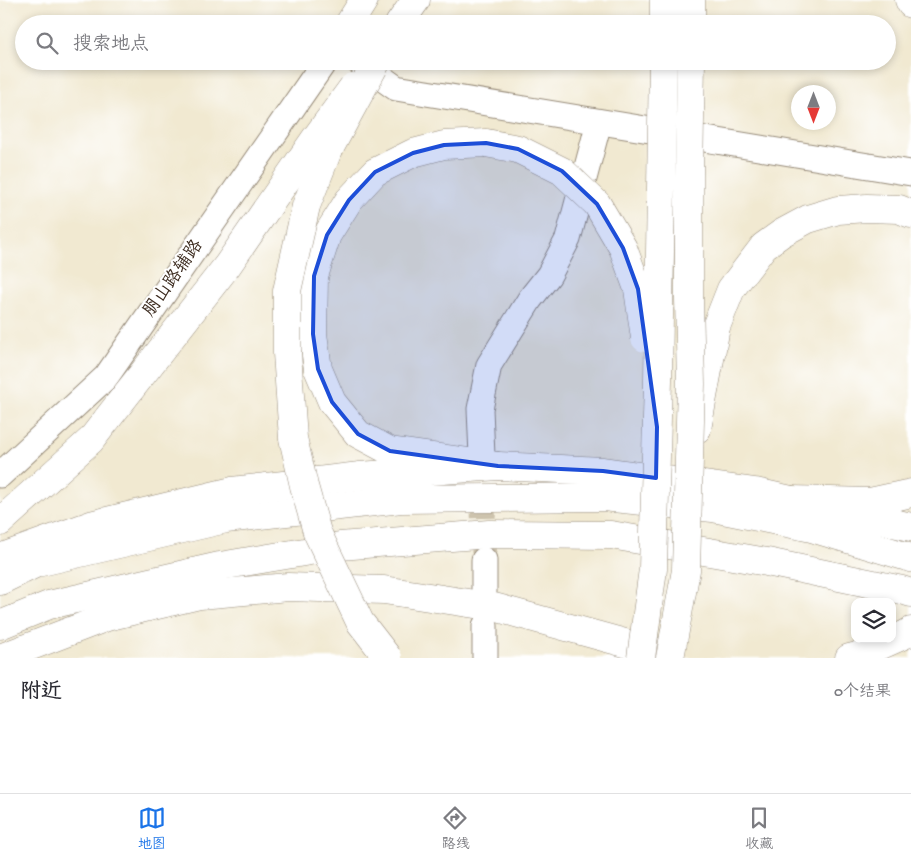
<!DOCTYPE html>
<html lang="zh">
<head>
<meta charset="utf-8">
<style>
  body { margin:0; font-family:"Gochi Hand","LXGW WenKai TC",sans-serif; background:#f7f7f7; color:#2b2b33 }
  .controls { position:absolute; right:15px; bottom:15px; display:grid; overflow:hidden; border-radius:10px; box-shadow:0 2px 8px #0003 }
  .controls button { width:45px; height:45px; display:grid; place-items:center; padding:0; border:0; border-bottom:1px solid #e1e1e2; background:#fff; color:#2b2b33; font:25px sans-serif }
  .compass { position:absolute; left:791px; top:85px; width:45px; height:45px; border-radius:50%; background:#fff; box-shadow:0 2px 8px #0003; rotate:180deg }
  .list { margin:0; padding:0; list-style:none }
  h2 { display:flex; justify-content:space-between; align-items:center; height:65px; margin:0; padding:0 20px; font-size:21px }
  h2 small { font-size:16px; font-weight:400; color:#7c7c81 }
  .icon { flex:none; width:28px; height:28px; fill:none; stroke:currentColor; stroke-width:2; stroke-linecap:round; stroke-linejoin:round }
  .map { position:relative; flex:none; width:911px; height:658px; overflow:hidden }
  .search { position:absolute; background:#fff; box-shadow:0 2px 8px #0003; left:15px; right:15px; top:15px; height:55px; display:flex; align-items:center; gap:12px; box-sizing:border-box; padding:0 18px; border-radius:28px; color:#7c7c81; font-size:19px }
  .sheet { height:135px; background:#fff }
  nav { display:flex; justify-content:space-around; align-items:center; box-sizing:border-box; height:70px; border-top:1px solid #e1e1e2; background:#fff; font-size:14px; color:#7c7c81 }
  nav a { display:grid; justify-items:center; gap:2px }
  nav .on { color:#1a73e8 }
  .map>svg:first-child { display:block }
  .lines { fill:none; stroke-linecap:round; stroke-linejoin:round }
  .minor-tunnel { stroke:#cdc3ad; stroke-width:25; stroke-dasharray:25 12; stroke-linecap:butt }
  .minor-casing { stroke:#968a78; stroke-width:27 }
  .major-casing { stroke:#968a78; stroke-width:29 }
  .highway-casing { stroke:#968a78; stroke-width:29 }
  .minor { stroke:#fff; stroke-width:25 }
  .major { stroke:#fff; stroke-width:28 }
  .highway { stroke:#fff; stroke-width:28 }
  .major-bridge-casing { stroke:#968a78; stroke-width:29; stroke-linecap:butt }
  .highway-bridge-casing { stroke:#968a78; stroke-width:29; stroke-linecap:butt }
  .major-bridge { stroke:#fff; stroke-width:28 }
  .highway-bridge { stroke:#fff; stroke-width:28 }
  .marked { fill:#1d4ed8; fill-opacity:0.2; stroke:#1d4ed8; stroke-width:4; stroke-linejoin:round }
  .labels { text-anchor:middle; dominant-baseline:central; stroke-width:4; stroke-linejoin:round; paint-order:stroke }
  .street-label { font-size:18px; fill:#3b2a1e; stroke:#fff }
</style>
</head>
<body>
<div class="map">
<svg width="911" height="658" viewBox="0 0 911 658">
  <rect width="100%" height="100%" fill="#fff"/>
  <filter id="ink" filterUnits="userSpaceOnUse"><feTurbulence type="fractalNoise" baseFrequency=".02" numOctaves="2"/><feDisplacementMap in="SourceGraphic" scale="10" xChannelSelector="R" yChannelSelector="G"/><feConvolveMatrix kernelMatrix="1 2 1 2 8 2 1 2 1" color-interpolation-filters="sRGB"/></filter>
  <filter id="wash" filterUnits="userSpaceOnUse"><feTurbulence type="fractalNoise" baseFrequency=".0096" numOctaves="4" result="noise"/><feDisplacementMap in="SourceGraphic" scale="20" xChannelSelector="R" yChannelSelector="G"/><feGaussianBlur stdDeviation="1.12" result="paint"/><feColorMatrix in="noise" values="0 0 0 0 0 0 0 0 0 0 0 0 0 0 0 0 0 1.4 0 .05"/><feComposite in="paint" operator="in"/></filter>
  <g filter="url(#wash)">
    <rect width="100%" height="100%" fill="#f1e9d1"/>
  </g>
  <g filter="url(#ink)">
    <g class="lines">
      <polyline class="minor-tunnel" points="482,456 484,553"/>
      <g class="minor-casing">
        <g id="minor">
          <polyline points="358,61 396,88 911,173"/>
          <polyline points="482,456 480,409 489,365 530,299 549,275 568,239 599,122"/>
          <polyline points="0,475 106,377 325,61"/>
          <polyline points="484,592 484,560"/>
          <polyline points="485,626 485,658"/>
        </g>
      </g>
      <g class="major-casing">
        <g id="major">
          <polyline points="909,0 911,4"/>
          <polyline points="349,24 364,0"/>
          <polyline points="0,522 91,440 108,418"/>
          <polyline points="0,558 94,524 232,491 360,476 498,466 603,471 755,492 911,527"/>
          <polyline points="0,581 37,563 226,519 401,499 603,497 713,508 812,528 911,558"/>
          <polyline points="0,625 49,605 220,566 340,546 489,534 611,535 767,562 902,590 911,593"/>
          <polyline points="0,658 107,617 200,595 288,587 384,590 494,607 665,654"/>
          <polyline points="849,658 857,656 906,634 911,631"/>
        </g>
      </g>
      <g class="highway-casing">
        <g id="highway">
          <polyline points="399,24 416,0"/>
          <polyline points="664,24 664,0"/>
          <polyline points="691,24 691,0"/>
          <polyline points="486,143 444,145 413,153 375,172 349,200 327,235 314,276 313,334 318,369 332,402 358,434 390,451 498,466"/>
          <polyline points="697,429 716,327 731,289 764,246 782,233 808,219 838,210 867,208 899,209 911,214"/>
          <polyline points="791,500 870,502 907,494 911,493"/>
        </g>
      </g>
      <use href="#minor" class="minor"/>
      <use href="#major" class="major"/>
      <use href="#highway" class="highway"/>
      <g class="major-bridge-casing">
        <polyline id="major-bridge" points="108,418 227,266 315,139 353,87"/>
      </g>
      <g class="highway-bridge-casing">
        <g id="highway-bridge">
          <polyline points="377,61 327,153 306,206 287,291 287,353 293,438 304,486 317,532 360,622 388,658"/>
          <polyline points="486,143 518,149 562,171 597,204 623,248 638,289 645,338"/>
          <polyline points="641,658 653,569 658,380 663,61"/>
          <polyline points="670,658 686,570 691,384 689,298 689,177 691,61"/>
        </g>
      </g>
      <use href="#major-bridge" class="major-bridge"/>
      <use href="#highway-bridge" class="highway-bridge"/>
    </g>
  </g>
  <path class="marked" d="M 486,143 L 518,149 L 562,171 L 597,204 L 623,248 L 638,289 L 657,427 L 656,478 L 603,471 L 498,466 L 390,451 L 358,434 L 332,402 L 318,369 L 313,334 L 314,276 L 327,235 L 349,200 L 375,172 L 413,153 L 444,145 Z"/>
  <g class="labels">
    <g class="street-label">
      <text transform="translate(174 279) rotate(-55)">朋山路辅路</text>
    </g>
  </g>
</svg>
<div class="controls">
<button><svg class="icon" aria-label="layers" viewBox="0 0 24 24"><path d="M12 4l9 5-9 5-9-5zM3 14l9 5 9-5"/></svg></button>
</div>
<svg class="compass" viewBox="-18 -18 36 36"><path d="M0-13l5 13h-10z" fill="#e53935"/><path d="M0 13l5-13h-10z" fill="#7c7c81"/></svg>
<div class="search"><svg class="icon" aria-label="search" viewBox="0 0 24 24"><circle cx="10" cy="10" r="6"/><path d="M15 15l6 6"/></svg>搜索地点</div>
</div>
<section class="sheet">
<h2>附近<small>0个结果</small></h2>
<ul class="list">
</ul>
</section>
<nav>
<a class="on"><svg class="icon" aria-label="map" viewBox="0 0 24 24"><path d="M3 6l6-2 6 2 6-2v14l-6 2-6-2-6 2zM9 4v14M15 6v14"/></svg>地图</a>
<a><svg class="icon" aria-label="directions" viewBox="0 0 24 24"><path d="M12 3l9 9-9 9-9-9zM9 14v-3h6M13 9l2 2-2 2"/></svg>路线</a>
<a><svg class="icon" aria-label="saved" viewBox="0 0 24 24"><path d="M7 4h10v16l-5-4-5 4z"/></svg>收藏</a>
</nav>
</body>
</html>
